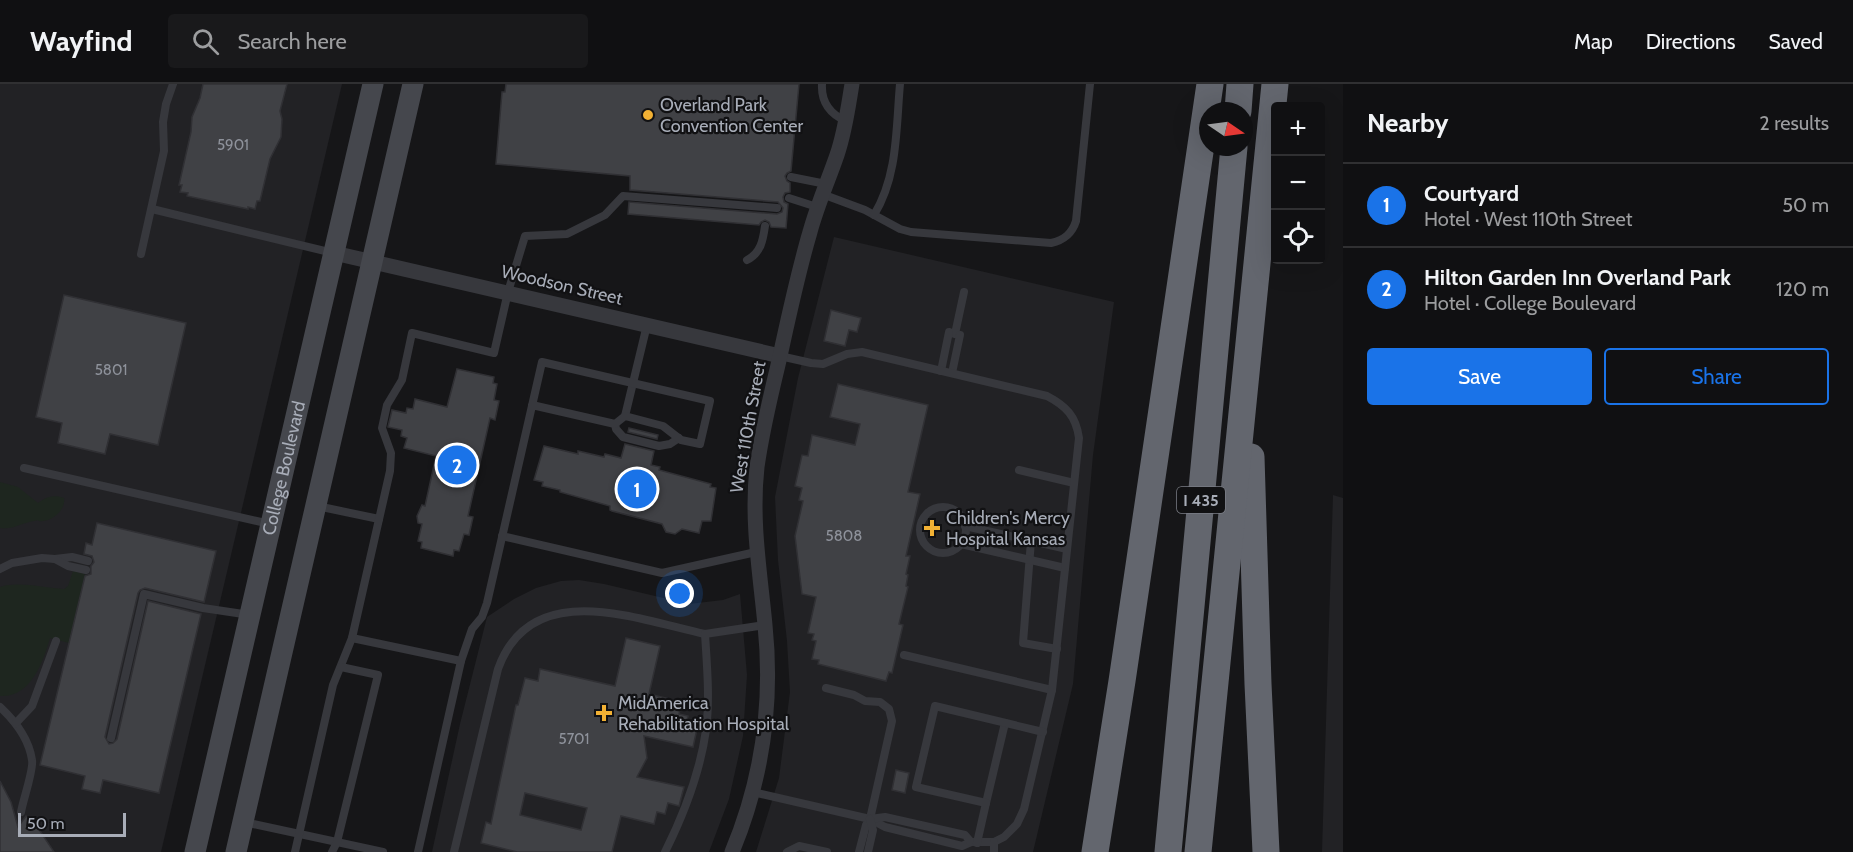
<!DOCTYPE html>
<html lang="en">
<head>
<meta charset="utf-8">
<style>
  body { margin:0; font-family:Cabin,sans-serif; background:#19191b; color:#f1f3f6 }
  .controls { position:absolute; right:18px; top:18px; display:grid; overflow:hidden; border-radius:6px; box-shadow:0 6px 24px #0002 }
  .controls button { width:54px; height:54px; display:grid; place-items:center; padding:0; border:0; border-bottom:2px solid #303032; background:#101012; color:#f1f3f6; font:30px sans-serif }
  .compass { position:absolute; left:1199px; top:18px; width:54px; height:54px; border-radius:50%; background:#101012; box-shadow:0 6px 24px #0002; rotate:103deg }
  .scale { position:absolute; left:18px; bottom:15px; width:108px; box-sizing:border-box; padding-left:6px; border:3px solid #a8adb8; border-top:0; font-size:16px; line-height:21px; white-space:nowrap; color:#a8adb8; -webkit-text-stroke:4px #111113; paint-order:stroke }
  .you { position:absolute; left:680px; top:510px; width:21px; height:21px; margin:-15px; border:4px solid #fff; border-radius:50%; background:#1a73e8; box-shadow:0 0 0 9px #1a73e833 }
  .badge { display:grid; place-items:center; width:39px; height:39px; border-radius:50%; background:#1a73e8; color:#fff; font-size:20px; font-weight:700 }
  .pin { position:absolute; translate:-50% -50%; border:3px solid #fff; box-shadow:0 2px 6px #0006 }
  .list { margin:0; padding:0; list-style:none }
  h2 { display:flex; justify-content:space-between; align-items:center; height:78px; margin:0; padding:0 24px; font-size:26px }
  h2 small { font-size:20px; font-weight:400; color:#9c9d9f }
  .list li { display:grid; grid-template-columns:39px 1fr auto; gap:18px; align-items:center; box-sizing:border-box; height:84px; padding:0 24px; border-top:2px solid #303032 }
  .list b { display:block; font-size:22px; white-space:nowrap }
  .list p { margin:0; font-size:20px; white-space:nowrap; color:#9c9d9f }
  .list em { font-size:20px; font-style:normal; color:#9c9d9f }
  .actions { display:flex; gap:12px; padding:18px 24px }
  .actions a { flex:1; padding:14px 0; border:2px solid #1a73e8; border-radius:6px; text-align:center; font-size:21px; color:#1a73e8 }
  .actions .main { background:#1a73e8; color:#fff }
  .icon { flex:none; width:33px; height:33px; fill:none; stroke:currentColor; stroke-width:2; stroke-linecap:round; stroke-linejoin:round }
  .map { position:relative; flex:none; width:1343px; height:768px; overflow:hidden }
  header { display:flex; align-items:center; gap:36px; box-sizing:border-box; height:84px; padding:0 30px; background:#101012; border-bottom:2px solid #303032 }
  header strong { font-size:28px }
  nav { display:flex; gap:33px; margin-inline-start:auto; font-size:21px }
  .search { width:420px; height:54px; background:#19191b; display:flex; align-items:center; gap:15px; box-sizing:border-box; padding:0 21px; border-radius:6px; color:#9c9d9f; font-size:22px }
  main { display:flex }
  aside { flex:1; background:#101012 }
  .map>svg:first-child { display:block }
  .built { fill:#222225 }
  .green { fill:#1e261f }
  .building { fill:#404145; stroke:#303034; stroke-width:1.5; fill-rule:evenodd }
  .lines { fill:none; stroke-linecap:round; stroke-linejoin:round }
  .service { stroke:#37383d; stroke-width:8 }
  .minor { stroke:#37383d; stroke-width:15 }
  .secondary { stroke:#45474d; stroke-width:21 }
  .motorway { stroke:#63666e; stroke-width:27 }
  .poi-dot { fill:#f2b134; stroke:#111113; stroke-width:2 }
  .labels { text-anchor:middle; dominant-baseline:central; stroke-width:4.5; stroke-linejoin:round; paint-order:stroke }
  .number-label { font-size:15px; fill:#8e929b }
  .shield { fill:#111113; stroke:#7b7e86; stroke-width:1.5 }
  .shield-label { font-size:16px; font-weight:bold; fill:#a8adb8 }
  .poi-label { font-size:18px; fill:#a8adb8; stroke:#111113; text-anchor:start }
  .street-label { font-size:18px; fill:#a8adb8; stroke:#111113 }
</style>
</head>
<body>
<header>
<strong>Wayfind</strong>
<div class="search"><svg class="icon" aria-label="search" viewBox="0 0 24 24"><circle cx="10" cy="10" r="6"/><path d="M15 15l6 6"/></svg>Search here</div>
<nav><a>Map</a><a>Directions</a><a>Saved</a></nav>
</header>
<main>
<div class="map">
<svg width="1343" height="768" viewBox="0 0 1343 768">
  <rect width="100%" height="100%" fill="#161618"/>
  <g class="built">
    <polygon points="0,0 342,0 161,768 0,768"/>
    <polygon points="834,153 1114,218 1093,371 1073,600 1033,768 756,768 779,694 790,608 787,557 778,476 775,413 798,294"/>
    <polygon points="1333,411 1343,414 1343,768 1322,768"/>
    <polygon points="579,496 604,500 689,520 723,516 740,510 747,591 743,652 729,715 709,768 432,768 460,640 487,533 514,515 536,504 561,497"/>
  </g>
  <g class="green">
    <path d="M 0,398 L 18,403 L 38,419 C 46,413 54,410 64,414 C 66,425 54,436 43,437 C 36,438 41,435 34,437 C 21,439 13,446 0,444 Z"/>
    <path d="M 73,487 L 85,490 L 69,559 L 50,554 C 43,578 31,614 0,612 L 0,503 C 19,497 44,504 64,505 L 68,502 Z"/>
  </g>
  <g class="building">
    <polygon points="203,0 287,0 280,27 282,35 281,53 270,75 260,117 257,117 255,125 248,123 248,125 187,112 188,109 180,108 182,101 179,101 191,48 192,33 200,14"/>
    <polygon points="506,0 799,0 791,87 787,89 785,92 787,97 790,99 790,108 785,109 783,113 784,118 788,120 786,144 771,143 769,138 765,136 761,138 759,141 628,130 629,118 777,130 782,128 783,124 778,118 630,106 630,92 496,80 502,8 505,8"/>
    <polygon points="64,211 186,239 158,361 110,350 105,370 58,359 62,339 36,333"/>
    <polygon points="831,226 861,234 857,248 849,246 845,262 824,257"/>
    <polygon points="457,285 494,293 493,299 497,300 494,316 499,317 495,336 490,334 468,432 473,433 469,451 464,450 459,467 454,466 453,472 421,464 422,458 418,457 422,440 418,439 417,432 422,421 425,422 436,372 404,364 407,354 401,352 402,346 388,343 392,326 406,329 407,324 413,325 415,315 447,323"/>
    <polygon points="838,300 928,321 908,408 920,410 906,472 910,472 906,490 908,491 906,502 908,503 899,540 903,541 892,589 889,588 886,597 818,580 819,576 812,575 816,557 812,556 814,550 808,549 816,513 802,510 795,452 803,417 799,416 802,404 795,402 802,371 808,372 812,351 855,361 860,340 830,333"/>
    <polygon points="629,344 658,351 657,355 628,348"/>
    <polygon points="625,360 654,367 651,381 660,383 659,386 711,400 710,403 716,404 711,437 702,437 699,449 682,445 675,450 666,448 662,440 612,427 610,426 610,422 560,408 560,406 542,402 543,398 534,396 544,362 578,370 578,367 604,373 605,370 621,374"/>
    <polygon points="97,439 216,467 204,518 145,504 140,506 138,509 105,653 109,660 113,659 117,655 148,517 201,530 159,709 103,696 100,709 82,705 85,692 40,681 85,492 91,490 91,482 94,478 92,472 84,470 86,459 92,461"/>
    <path d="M 626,554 L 660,562 L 649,610 L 682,618 L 679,630 L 688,632 L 686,642 L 697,645 L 693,663 L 644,652 L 647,674 L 637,693 L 684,703 L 679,722 L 668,719 L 665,730 L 657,728 L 654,740 L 621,732 L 612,768 L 517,768 L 481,759 L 486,738 L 491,740 L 516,621 L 518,621 L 525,594 L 538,597 L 540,585 L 615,602 ZM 525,709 L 587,724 L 581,746 L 520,731 Z"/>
    <polygon points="896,686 909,689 905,709 892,706"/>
    <polygon points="0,697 11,718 18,743 26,732 43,743 40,747 54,768 0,768"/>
  </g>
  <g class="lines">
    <g class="service">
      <path d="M 822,0 C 821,18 830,30 846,37"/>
      <polyline points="791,93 826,100"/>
      <path d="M 822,110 L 865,126 L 900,145 L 911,148 L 1051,159 C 1064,156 1072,150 1076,137 L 1090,0"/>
      <polyline points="789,114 817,123"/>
      <polyline points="152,125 333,169"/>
      <path d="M 874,131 C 898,92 896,44 900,0"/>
      <polyline points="141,170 164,67 163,38 166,20 173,0"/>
      <path d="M 747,176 C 761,169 763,156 765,142"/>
      <polyline points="955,250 964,208"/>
      <polyline points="941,287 949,248"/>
      <polyline points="952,289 960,251"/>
      <polyline points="625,332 647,241"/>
      <polyline points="615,340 616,345 623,353 659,362 670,360 679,354"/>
      <polyline points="24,384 270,440"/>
      <polyline points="1019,386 1074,399"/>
      <polyline points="317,422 379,435"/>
      <circle cx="943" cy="446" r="23"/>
      <polyline points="965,442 1067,465"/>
      <polyline points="502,452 662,489 756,468"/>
      <polyline points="1031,457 1023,559 1057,565"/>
      <polyline points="961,460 1065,484"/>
      <polyline points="55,475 72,473 88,477"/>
      <polyline points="0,485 12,479 42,474 55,475 68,482 86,486"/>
      <polyline points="352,554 461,577"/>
      <polyline points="904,571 1052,606"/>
      <polyline points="826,604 854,611 865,617 880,618 889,625 892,637 870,735 866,741 859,768"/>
      <path d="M 0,623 C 15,637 29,655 32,676 C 34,685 23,716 21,728"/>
      <polyline points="16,639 32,622 56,557"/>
      <polyline points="111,654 144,510 203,524 250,531"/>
      <path d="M 753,708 L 870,735 L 885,743 L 962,762 L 971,758 L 994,758 L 1004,753 L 1017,740 L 1024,725 L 1052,606 L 1079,354 C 1076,332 1066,322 1047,312 L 862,268 L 847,270 L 823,280 L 811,279 L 780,272"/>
      <polyline points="986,719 1005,639"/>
      <polyline points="870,735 885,733 965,751 971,758"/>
      <polyline points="244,738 383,768"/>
      <polyline points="977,759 986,719 916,703 935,622 1043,648"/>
      <polyline points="295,768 333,601 352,554 390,387 391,369 382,344 387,321 402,296 412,249 494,269 508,208 525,152 567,150 605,131 623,112 777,124"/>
      <polyline points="332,768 337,758 378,591 341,583"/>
      <polyline points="418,768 461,577 472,545 482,533 487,519 542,278 710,317 700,360 681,356 663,342 625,332 615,340 532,321"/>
      <path d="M 454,768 L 498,585 C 531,493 636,535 705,550"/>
      <path d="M 665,768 C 684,730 700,689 706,646 C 710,615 707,582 705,550 L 765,541"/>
      <polyline points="787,768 799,762 827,768"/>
      <polyline points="868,768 873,746 870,735"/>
      <polyline points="994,768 994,758"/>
    </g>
    <g class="minor">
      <polyline points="334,169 780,272"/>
      <path d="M 732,768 C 762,696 773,619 765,541 C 760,488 751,437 757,383 C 762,348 770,314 778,281 C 788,236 797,192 810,148 C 817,122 828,97 837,71 C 845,48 848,24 852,0"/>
    </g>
    <g class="secondary">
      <path id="s1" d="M 195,768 L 373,0"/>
      <polyline points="236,768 413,0"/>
    </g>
    <g class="motorway">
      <polyline points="1238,27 1240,0"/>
      <polyline points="1251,373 1258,600 1266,768"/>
      <polyline points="1095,768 1122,597 1210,0"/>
      <polyline points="1168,768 1234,63"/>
      <polyline points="1198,768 1275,0"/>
    </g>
  </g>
  <g class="poi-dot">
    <circle cx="648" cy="31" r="6"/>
    <path d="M929 435h6v6h6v6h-6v6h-6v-6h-6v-6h6z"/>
    <path d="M601 620h6v6h6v6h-6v6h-6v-6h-6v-6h6z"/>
  </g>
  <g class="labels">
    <g class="number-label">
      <text x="233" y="61">5901</text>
      <text x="111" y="286">5801</text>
      <text x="844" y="452">5808</text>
      <text x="574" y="655">5701</text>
    </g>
    <rect class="shield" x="1177" y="403" width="48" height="26" rx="4.5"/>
    <g class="shield-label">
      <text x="1201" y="416">I 435</text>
    </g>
    <g class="poi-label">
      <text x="660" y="21">Overland Park<tspan x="660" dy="21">Convention Center</tspan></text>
      <text x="946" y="434">Children's Mercy<tspan x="946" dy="21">Hospital Kansas</tspan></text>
      <text x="618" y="619">MidAmerica<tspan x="618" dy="21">Rehabilitation Hospital</tspan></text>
    </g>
    <g class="street-label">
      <text transform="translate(562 201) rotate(13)">Woodson Street</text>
      <text transform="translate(748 343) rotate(-80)">West 110th Street</text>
      <text stroke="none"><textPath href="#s1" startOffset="394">College Boulevard</textPath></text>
    </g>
  </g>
</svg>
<div class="controls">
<button>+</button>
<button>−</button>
<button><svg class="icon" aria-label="locate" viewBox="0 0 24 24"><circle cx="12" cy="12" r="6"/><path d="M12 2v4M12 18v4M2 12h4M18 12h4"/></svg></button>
</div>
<svg class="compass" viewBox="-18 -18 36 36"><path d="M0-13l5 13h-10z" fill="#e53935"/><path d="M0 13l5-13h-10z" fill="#9c9d9f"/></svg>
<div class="scale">50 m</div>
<div class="you"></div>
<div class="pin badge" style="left:637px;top:405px">1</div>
<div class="pin badge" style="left:457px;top:381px">2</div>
</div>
<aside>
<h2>Nearby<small>2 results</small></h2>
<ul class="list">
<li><span class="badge">1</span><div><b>Courtyard</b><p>Hotel · West 110th Street</p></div><em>50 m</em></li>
<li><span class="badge">2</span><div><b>Hilton Garden Inn Overland Park</b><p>Hotel · College Boulevard</p></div><em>120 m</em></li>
</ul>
<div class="actions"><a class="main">Save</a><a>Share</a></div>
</aside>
</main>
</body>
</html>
